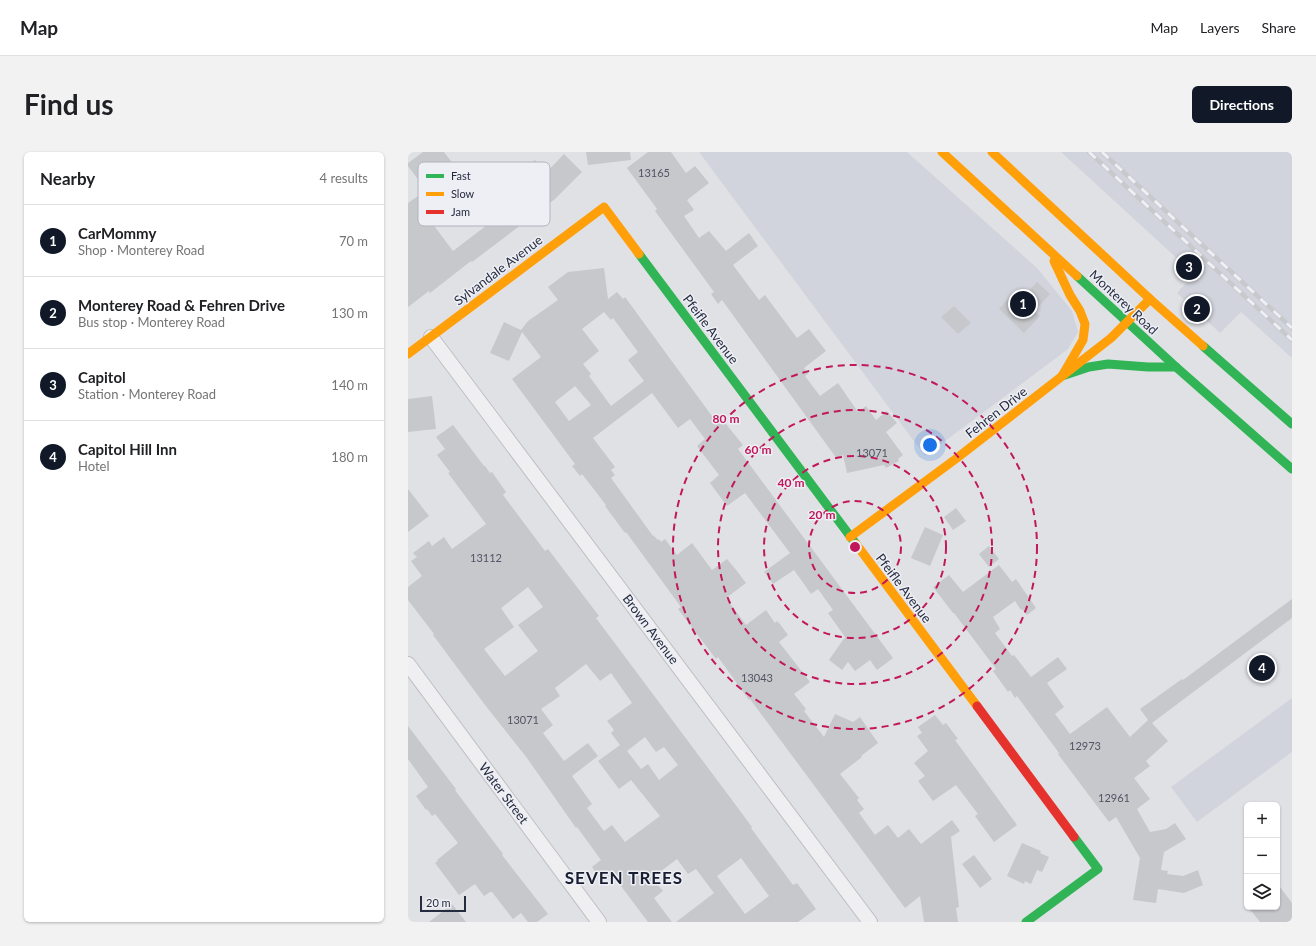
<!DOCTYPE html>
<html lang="en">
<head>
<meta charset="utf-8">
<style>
  body { margin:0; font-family:Lato,sans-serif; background:#f2f2f2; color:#202124 }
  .controls { position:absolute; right:12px; bottom:12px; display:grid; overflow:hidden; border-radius:6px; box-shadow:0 1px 3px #0004 }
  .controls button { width:36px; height:36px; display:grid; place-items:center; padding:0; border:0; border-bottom:1px solid #e0e0e0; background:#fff; color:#202124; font:20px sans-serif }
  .scale { position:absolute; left:12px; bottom:10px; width:46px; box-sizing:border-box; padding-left:4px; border:2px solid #262c3f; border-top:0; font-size:11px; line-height:14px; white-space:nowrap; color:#262c3f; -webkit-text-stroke:3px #edeff5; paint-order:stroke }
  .you { position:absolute; left:522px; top:293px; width:14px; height:14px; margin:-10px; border:3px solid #fff; border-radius:50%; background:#1a73e8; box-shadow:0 0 0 6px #1a73e833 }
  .badge { display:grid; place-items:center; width:26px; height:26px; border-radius:50%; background:#111827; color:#fff; font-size:13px; font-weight:700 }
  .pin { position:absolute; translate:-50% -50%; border:2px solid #fff; box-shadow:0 1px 4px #0006 }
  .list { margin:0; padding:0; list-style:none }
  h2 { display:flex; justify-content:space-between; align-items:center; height:52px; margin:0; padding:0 16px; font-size:17px }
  h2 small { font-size:13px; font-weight:400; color:#757577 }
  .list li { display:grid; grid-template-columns:26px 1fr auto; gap:12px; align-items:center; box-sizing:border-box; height:72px; padding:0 16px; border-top:1px solid #e0e0e0 }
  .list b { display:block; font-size:15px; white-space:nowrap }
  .list p { margin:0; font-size:13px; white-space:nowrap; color:#757577 }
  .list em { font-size:13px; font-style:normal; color:#757577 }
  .icon { flex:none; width:22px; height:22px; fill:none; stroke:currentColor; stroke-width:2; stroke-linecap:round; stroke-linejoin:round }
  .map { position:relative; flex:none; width:884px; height:770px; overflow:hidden; border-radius:6px }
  header { display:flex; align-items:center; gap:24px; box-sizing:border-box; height:56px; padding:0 20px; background:#fff; border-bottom:1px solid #e0e0e0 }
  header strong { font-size:19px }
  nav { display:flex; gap:22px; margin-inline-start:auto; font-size:14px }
  .intro { display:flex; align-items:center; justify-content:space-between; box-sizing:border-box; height:96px; padding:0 24px }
  h1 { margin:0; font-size:28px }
  .button { padding:10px 18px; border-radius:6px; background:#111827; color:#fff; font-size:14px; font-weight:700 }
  main { display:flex; gap:24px; padding:0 24px }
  aside { flex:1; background:#fff; border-radius:6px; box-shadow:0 1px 3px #0004 }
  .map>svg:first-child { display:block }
  .built { fill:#d1d4dc }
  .building { fill:#c6c8cc; fill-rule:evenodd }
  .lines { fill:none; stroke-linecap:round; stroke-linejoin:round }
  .street-casing { stroke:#bebfc3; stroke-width:16 }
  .street { stroke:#efeff2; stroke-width:14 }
  .fast { stroke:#30b455; stroke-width:9 }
  .slow { stroke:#ff9f0a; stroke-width:9 }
  .jam { stroke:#e5322d; stroke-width:9 }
  .rail-casing { stroke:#c8c9cd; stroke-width:4.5 }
  .rail { stroke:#edeff5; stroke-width:3; stroke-dasharray:9; stroke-linecap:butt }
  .ring { fill:none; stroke:#c2185b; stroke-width:2; stroke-dasharray:7 5 }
  .labels { text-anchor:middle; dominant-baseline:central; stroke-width:3; stroke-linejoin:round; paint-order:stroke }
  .number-label { font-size:11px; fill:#505464 }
  .street-label { font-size:13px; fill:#262c3f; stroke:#edeff5 }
  .district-label { font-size:17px; font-weight:bold; letter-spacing:1px; fill:#181d30; stroke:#edeff5 }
  .key { fill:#edeff5; stroke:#b1b4be; stroke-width:1 }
  .key-label { font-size:11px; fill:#262c3f }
  .centre { fill:#c2185b; stroke:#edeff5; stroke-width:2 }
  .ring-label { font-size:12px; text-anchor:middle; font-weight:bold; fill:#c2185b; stroke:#edeff5; stroke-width:3; stroke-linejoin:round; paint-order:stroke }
</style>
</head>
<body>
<header>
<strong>Map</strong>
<nav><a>Map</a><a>Layers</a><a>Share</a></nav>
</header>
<div class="intro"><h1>Find us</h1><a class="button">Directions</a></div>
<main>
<aside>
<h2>Nearby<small>4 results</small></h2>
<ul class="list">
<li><span class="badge">1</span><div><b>CarMommy</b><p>Shop · Monterey Road</p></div><em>70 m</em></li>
<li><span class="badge">2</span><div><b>Monterey Road &amp; Fehren Drive</b><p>Bus stop · Monterey Road</p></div><em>130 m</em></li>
<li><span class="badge">3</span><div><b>Capitol</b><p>Station · Monterey Road</p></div><em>140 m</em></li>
<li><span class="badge">4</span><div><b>Capitol Hill Inn</b><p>Hotel</p></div><em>180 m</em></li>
</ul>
</aside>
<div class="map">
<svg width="884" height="770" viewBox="0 0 884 770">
  <rect width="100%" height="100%" fill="#e0e1e5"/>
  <g class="built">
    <polygon points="291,0 499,0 629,116 664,159 670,180 660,197 517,304"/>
    <polygon points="653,0 884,0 884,206 833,160 812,181 769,141 786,122"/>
    <polygon points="884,546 884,600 789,670 763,635"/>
  </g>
  <g class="building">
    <polygon points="15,0 36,0 49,17 42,23 43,24 20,41 0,14 0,11"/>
    <polygon points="178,0 222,0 223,8 180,13"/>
    <polygon points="240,0 263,0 278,21 287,14 301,31 279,48 286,58 276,64 291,86 301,79 318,99 341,81 350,94 325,113 351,148 357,143 389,186 401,177 418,199 396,216 401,221 397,224 412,244 430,231 450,260 458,254 468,268 479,259 489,271 478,280 495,303 490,307 491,309 478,316 476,313 439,321 435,303 429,307 314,148 310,152 303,142 306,140 247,59 249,57 219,16"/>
    <polygon points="156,2 174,20 147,47 64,110 63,109 22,141 21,139 0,155 0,51 13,42 22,54 15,59 45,99 87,67 71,45 89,31 95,38 100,34 105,41 124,27 116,17 127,8 138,21"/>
    <path d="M 196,116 L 200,147 L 209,140 L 215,147 L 217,145 L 309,271 L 314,267 L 335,293 L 330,297 L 485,506 L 469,518 L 462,508 L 447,519 L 440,510 L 434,518 L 421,508 L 437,485 L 420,461 L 425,458 L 410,437 L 403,442 L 386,418 L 365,432 L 356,420 L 382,401 L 337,341 L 319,354 L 302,331 L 311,323 L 289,294 L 297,287 L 282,267 L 270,276 L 244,241 L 185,286 L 207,315 L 203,318 L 207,323 L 203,326 L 245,384 L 245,383 L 250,388 L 251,387 L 253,390 L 257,387 L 269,403 L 284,391 L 304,418 L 319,407 L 329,419 L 338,431 L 318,446 L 338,473 L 358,458 L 367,471 L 369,469 L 372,472 L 380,483 L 371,490 L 402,530 L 386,542 L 398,557 L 396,559 L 416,585 L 427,562 L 445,570 L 452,565 L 470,591 L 453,604 L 454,605 L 432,622 L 451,646 L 449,648 L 456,657 L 451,661 L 467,683 L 480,673 L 490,686 L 501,677 L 513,692 L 544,668 L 552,679 L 543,685 L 551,755 L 548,756 L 550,770 L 516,770 L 512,744 L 497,756 L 342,547 L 341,548 L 310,505 L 308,507 L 270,457 L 273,455 L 218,380 L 217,381 L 197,354 L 198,353 L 174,322 L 172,324 L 164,314 L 167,312 L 104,227 L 133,205 L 114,180 L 101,209 L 82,201 L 96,170 L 113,178 L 120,169 L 150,148 L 140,135 L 160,120 ZM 196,160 L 203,168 L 205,166 L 230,200 L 220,208 L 236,229 L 203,254 L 181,224 L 183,222 L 175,212 L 191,199 L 174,177 ZM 167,234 L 183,253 L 161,269 L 147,250 Z"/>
    <polygon points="629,130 642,142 626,159 632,164 616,181 591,157 606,140 613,147"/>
    <polygon points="546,154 563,171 550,182 533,165"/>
    <polygon points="24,244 28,277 0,280 0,247"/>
    <path d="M 45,273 L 76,314 L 77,314 L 82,321 L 84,320 L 98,340 L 95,343 L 137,399 L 140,397 L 191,464 L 188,466 L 324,648 L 344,675 L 343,676 L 385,733 L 389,731 L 408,757 L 390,770 L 268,770 L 306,741 L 288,717 L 280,722 L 269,707 L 244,726 L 255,739 L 246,746 L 264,770 L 240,770 L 204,722 L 194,729 L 184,715 L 193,708 L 169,675 L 168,676 L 119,606 L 77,553 L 25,483 L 26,482 L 0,448 L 0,435 L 14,424 L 3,409 L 9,405 L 5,401 L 21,389 L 24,394 L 36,385 L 44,397 L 78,372 L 40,321 L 42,320 L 29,303 L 37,297 L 28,285 ZM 120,435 L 135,455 L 110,473 L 130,499 L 97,524 L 76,497 L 106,475 L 93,456 ZM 178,512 L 192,529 L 203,521 L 224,551 L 199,569 L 206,578 L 203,581 L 212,593 L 190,609 L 211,637 L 223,628 L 252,664 L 217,690 L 204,673 L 196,679 L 179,656 L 184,652 L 164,624 L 190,604 L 180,591 L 156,609 L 135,581 L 145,573 L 133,557 L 152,544 L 147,536 ZM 237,585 L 248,600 L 256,595 L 270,613 L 251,628 L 240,612 L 233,617 L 219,599 ZM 333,706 L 361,744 L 337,762 L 309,724 Z"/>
    <polygon points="0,337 21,364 0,380"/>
    <polygon points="548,356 558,369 545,378 536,365"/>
    <polygon points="517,375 535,383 522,414 503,406"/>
    <polygon points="581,394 591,407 581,415 571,402"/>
    <polygon points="591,413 604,430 608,427 628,456 619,463 614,457 613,458 607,449 585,465 592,477 587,481 604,504 606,503 623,525 650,505 659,517 639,531 656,555 647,562 662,582 699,555 722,585 740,568 732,557 774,527 775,528 884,447 884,466 744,571 760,589 738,609 742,614 726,626 742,647 729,657 742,680 758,677 767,671 778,687 756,700 753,718 760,719 759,722 775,724 790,718 795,733 776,741 750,737 748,751 725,748 732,706 708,665 701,670 650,602 651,601 609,544 607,546 602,538 600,540 585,519 588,517 546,461 545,461 525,435 541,423 555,440"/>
    <polygon points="527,563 535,573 538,571 550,587 547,588 609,673 586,690 567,664 570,662 548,633 525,649 510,629 517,624 506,611 520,599 509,584 514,581 510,575"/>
    <polygon points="0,574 48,637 47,638 95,702 94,703 140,762 129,770 120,770 113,761 105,767 84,740 82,740 76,744 67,732 51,743 27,711 30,709 29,708 50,691 27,662 24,664 19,657 18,658 8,644 20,635 0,607"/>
    <polygon points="614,691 633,699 632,701 641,705 634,720 629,718 623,732 617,729 616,732 599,724"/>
    <polygon points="566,703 584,727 572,736 554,712"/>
    <polygon points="869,731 884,751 884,770 852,770 840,755 869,755"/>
    <polygon points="44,752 58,770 21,770"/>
  </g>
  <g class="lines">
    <g class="street-casing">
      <g id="street">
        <polyline points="23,185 462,770"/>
        <polyline points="0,512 191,770"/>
      </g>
    </g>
    <use href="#street" class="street"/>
    <g class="fast">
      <polyline points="231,102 448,392"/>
      <polyline points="669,124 768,215 884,317"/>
      <polyline points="795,194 884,272"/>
      <polyline points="654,224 681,215 700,212 740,215 768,215"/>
      <polyline points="618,770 690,717 666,685"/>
    </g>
    <g class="slow">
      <polyline points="534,0 669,124"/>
      <polyline points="584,0 742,147 795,194"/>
      <polyline points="646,109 662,143 672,159 677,172 675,188 654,224"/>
      <polyline points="0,202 196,55 231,102"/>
      <polyline points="442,385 549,306 703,186 742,147"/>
      <polyline points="448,392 569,554"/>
    </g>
    <polyline class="jam" points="569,554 666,685"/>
    <g class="rail-casing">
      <g id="rail">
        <polyline points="681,0 884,188"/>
        <polyline points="694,0 884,176"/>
      </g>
    </g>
    <use href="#rail" class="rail"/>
  </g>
  <g class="ring">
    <circle cx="447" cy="395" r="46"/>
    <circle cx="447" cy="395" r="91"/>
    <circle cx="447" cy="395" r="137"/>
    <circle cx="447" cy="395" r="182"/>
  </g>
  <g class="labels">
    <g class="number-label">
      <text x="246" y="20">13165</text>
      <text x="464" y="300">13071</text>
      <text x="78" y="405">13112</text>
      <text x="349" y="525">13043</text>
      <text x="115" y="567">13071</text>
      <text x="677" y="593">12973</text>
      <text x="706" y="645">12961</text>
    </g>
    <g class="street-label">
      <text transform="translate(90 118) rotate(-37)">Sylvandale Avenue</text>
      <text transform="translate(716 150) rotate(43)">Monterey Road</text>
      <text transform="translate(303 177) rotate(53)">Pfeifle Avenue</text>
      <text transform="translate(588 260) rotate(-38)">Fehren Drive</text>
      <text transform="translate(496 436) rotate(53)">Pfeifle Avenue</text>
      <text transform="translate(243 477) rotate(53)">Brown Avenue</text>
      <text transform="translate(96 641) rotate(53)">Water Street</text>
    </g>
    <g class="district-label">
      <text x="216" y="725">SEVEN TREES</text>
    </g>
  </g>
  <rect x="10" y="10" width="132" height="64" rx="6" class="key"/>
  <rect x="18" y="22" width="18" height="4" fill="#30b455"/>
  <rect x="18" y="40" width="18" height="4" fill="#ff9f0a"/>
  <rect x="18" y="58" width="18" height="4" fill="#e5322d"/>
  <g class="key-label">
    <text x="43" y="28">Fast</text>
    <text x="43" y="46">Slow</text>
    <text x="43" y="64">Jam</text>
  </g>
  <circle cx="447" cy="395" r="6" class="centre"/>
  <g class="ring-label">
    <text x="318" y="271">80 m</text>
    <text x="350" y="302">60 m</text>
    <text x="383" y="335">40 m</text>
    <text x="414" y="367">20 m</text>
  </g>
</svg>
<div class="controls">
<button>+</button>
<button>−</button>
<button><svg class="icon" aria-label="layers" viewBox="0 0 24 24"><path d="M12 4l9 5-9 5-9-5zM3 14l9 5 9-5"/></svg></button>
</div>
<div class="scale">20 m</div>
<div class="you"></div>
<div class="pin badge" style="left:615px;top:152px">1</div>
<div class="pin badge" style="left:789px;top:157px">2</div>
<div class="pin badge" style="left:781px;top:115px">3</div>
<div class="pin badge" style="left:854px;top:516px">4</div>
</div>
</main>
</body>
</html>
